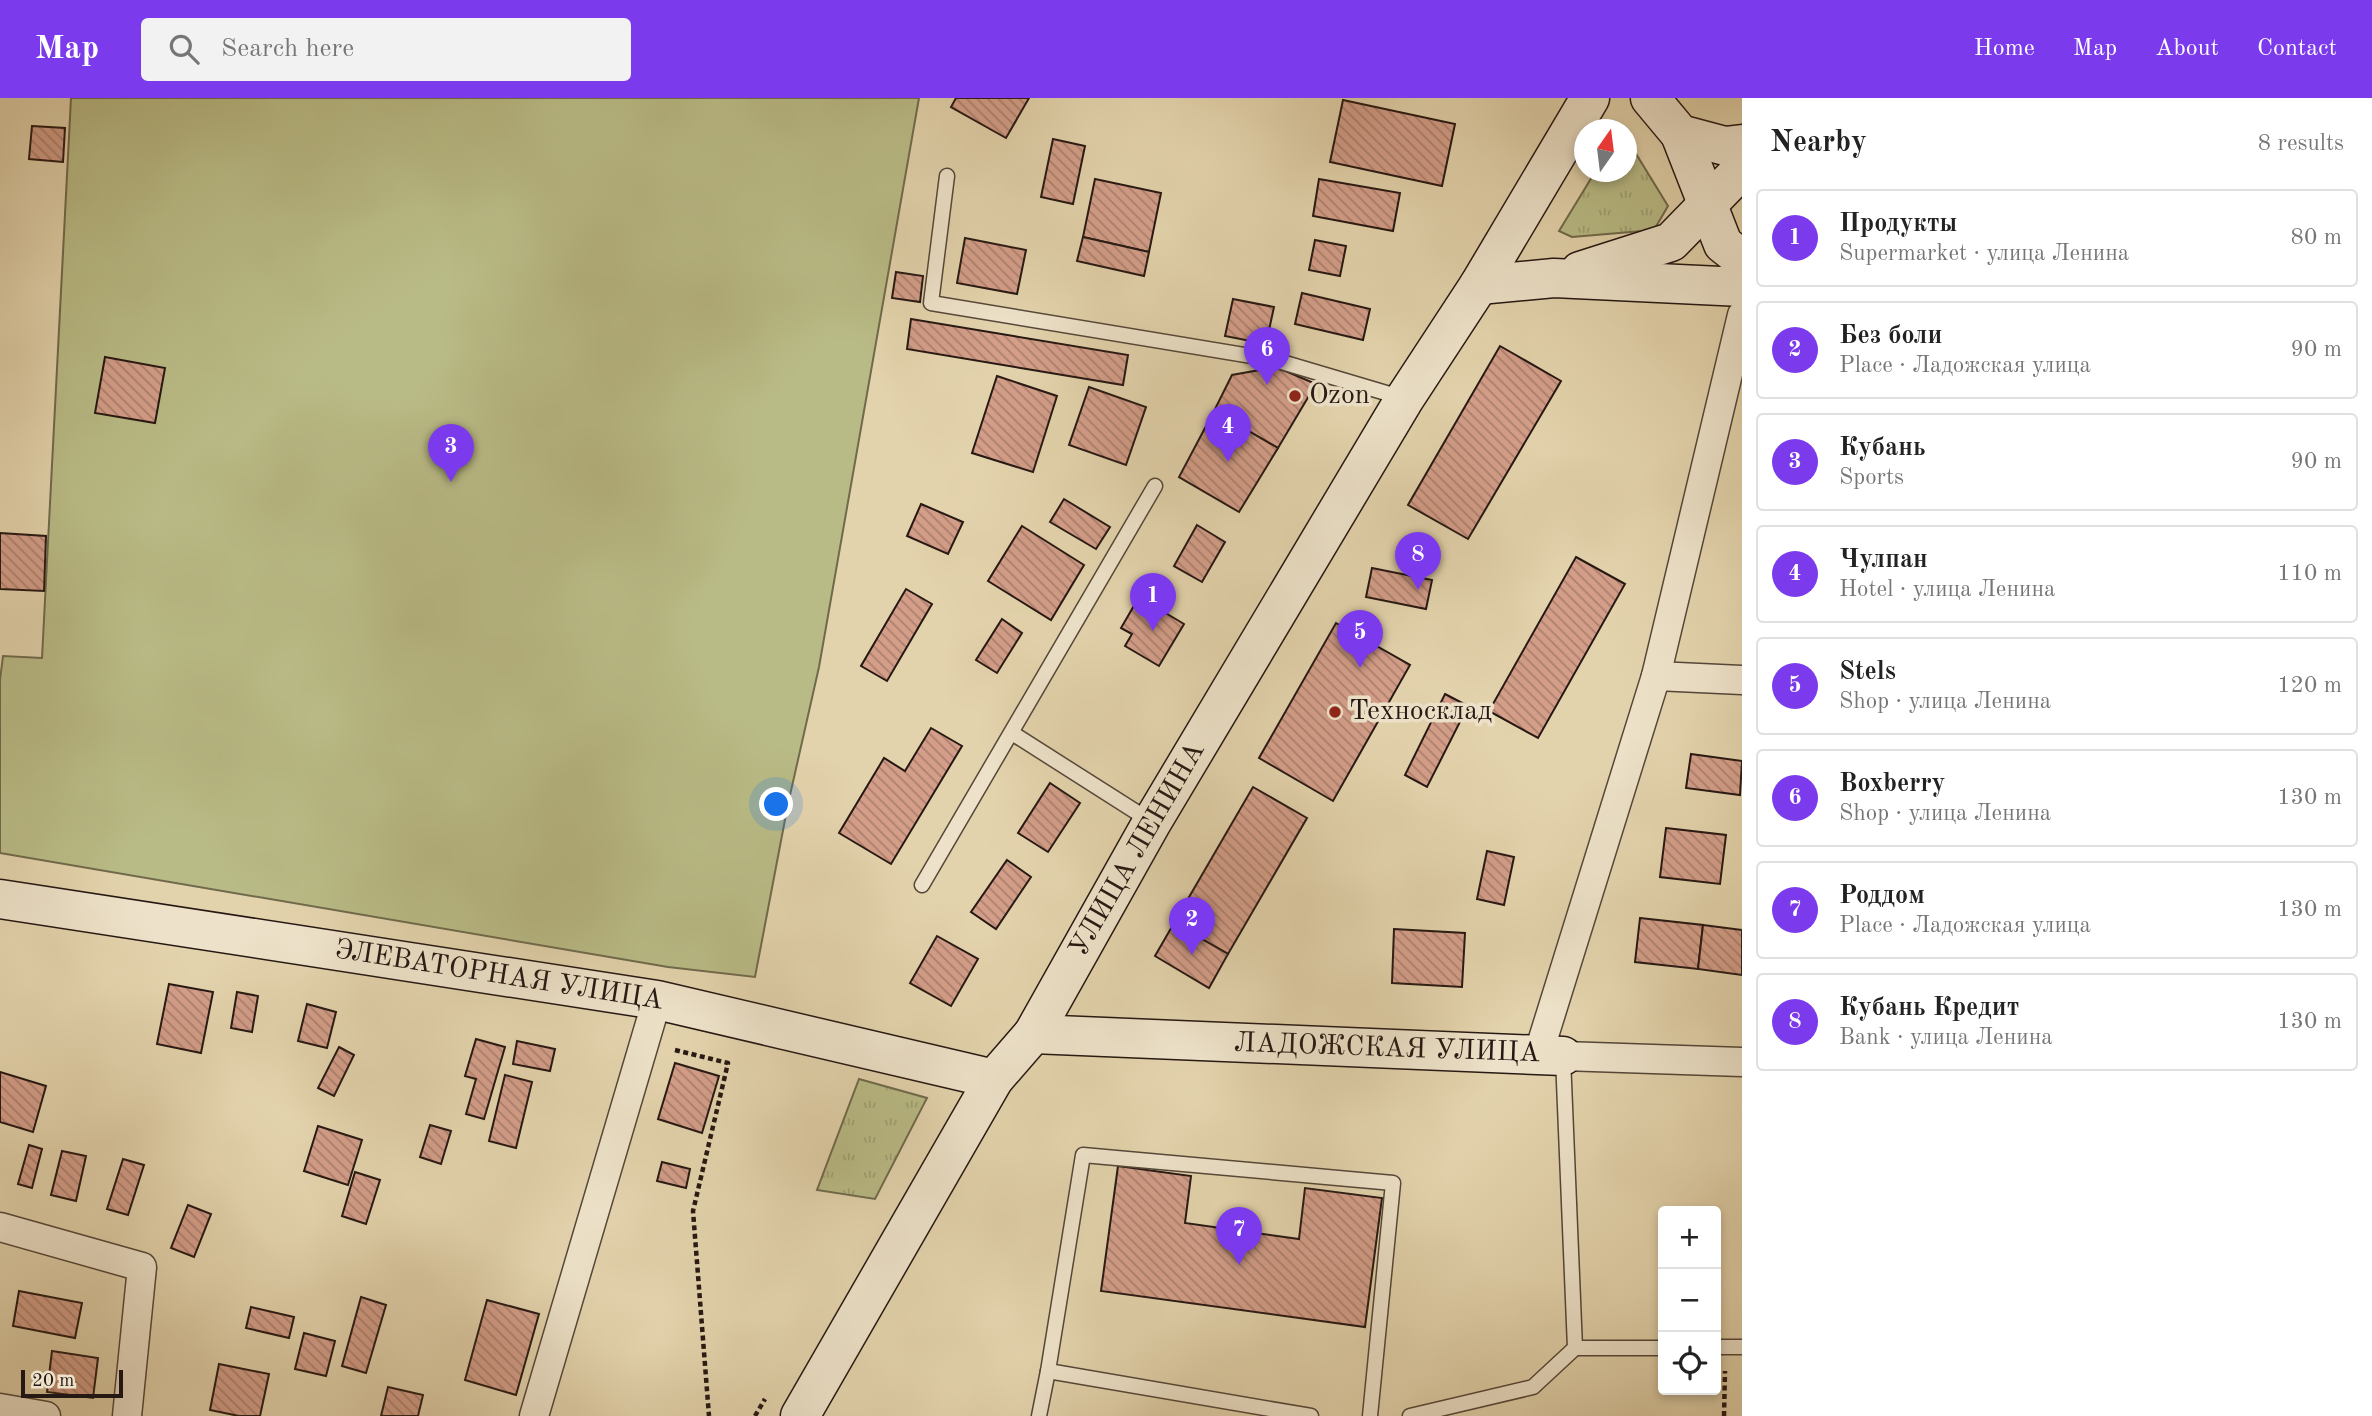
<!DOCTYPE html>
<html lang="en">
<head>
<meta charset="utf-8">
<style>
  body { margin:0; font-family:"Old Standard TT",serif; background:#f2f2f2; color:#222 }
  .controls { position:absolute; right:21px; bottom:21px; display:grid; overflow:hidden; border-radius:7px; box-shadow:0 4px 10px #0003 }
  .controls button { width:63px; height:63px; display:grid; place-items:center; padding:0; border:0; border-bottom:2px solid #e0e0e0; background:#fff; color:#222; font:35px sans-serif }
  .compass { position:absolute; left:1574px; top:21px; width:63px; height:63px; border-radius:50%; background:#fff; box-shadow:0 4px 10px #0003; rotate:14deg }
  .scale { position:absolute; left:21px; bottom:18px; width:102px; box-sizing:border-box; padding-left:7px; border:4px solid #261813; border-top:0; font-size:19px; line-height:24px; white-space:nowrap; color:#261813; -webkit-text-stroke:5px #ede2c9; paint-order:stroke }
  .you { position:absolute; left:777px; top:707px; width:24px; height:24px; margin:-18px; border:5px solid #fff; border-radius:50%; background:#1a73e8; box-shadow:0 0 0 10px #1a73e833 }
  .badge { display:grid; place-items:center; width:46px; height:46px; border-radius:50%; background:#7c3aed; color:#fff; font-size:23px; font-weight:700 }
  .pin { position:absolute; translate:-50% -58px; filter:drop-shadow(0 2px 4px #0008) }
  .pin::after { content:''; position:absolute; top:37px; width:24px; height:21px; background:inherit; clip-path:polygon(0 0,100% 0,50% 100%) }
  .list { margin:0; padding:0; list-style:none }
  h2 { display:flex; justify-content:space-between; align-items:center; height:91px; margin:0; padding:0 28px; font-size:30px }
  h2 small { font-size:23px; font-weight:400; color:#767676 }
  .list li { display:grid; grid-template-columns:46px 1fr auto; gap:21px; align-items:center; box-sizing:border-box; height:98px; margin:0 14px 14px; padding:0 14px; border:2px solid #e0e0e0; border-radius:7px }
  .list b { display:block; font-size:26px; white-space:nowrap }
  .list p { margin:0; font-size:23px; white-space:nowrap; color:#767676 }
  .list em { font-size:23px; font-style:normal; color:#767676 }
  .icon { flex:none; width:38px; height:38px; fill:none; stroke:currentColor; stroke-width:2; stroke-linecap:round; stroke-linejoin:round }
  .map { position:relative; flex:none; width:1742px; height:1318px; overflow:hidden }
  header { display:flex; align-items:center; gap:42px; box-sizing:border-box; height:98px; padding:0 35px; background:#7c3aed; color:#fff }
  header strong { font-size:33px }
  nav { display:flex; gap:38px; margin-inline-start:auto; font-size:24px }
  .search { width:490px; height:63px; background:#f2f2f2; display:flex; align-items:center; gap:18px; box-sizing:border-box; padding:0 24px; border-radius:7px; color:#767676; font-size:26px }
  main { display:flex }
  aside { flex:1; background:#fff }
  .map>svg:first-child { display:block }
  .grass { fill:url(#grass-tufts); stroke:#706a4c; stroke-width:2 }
  .garden { fill:#b9bb86; stroke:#706a4c; stroke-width:2 }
  .building { fill:url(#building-back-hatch); stroke:#261813; stroke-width:2 }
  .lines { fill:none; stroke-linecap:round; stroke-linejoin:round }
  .lane-casing { stroke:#554739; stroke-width:17 }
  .street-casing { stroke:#554739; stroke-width:31 }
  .secondary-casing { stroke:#261813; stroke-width:41 }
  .path { stroke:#261813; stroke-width:4.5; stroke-dasharray:5 3.5; stroke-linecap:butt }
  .lane { stroke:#ede2c9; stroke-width:14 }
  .street { stroke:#ede2c9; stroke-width:28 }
  .secondary { stroke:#ede2c9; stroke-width:38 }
  .poi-dot { fill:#8f2418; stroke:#ede2c9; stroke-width:2.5 }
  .labels { text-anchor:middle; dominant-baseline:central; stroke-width:7; stroke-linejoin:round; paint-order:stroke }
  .poi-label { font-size:28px; fill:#261813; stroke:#ede2c9; text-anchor:start }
  .street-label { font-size:28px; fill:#261813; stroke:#ede2c9 }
</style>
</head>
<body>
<header>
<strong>Map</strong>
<div class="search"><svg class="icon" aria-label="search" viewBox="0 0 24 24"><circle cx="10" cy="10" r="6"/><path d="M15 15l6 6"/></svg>Search here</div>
<nav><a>Home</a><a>Map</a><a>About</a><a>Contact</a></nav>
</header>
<main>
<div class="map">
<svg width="1742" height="1318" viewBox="0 0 1742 1318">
  <defs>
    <pattern id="grass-tufts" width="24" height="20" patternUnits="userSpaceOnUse" patternTransform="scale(1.75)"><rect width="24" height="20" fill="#b9bb86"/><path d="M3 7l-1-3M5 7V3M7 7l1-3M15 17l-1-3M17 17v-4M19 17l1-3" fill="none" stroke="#9fa073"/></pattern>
    <pattern id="building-back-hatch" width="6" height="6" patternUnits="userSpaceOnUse" patternTransform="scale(1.75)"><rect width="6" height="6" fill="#d49e89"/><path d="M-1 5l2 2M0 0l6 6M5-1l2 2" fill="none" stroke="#ac806f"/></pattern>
  </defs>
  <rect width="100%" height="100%" fill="#e3d3ac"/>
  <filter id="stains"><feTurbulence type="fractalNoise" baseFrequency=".00286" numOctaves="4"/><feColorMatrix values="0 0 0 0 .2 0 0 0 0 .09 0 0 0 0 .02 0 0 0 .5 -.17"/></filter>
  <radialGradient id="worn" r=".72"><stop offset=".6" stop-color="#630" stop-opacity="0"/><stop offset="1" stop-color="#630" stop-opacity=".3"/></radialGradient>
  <g class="grass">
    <polygon points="1627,41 1668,108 1654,132 1572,139 1559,133 1595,74 1626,74"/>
    <polygon points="859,981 927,1000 875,1101 817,1092"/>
  </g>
  <polygon class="garden" points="71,0 919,0 819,569 788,706 755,879 668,869 0,755 0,582 3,558 42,560"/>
  <g class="building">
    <polygon points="956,0 1029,0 1006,40 951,9"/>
    <polygon points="1343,2 1455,26 1442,88 1330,64"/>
    <polygon points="32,28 65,30 63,64 29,61"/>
    <polygon points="1053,41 1085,48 1073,106 1041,99"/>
    <polygon points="1095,81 1161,95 1149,154 1083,139"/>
    <polygon points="1319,81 1400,95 1393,133 1313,118"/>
    <polygon points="1083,139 1149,154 1144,178 1077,163"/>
    <polygon points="965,140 1026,152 1017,196 957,185"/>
    <polygon points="1315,142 1346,148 1340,178 1309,172"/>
    <polygon points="896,174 923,178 920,204 892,200"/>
    <polygon points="1302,195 1370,211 1363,242 1295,226"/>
    <polygon points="1233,201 1274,209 1266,246 1225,238"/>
    <polygon points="911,221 1128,257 1123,287 907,251"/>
    <polygon points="1500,248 1561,283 1468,441 1408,407"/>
    <polygon points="105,259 165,270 155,325 95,315"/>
    <polygon points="1276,269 1316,286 1278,350 1214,313 1232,277"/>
    <polygon points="997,278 1057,298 1033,374 972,355"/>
    <polygon points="1089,289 1146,309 1126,367 1069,347"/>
    <polygon points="1214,313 1278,350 1239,414 1179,379"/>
    <polygon points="1064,401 1110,429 1096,451 1050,424"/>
    <polygon points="921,406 963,424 948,456 907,438"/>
    <polygon points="1197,427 1225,444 1202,484 1174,468"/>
    <polygon points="1022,428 1084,467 1051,522 988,483"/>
    <polygon points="0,435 46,438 44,493 0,491"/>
    <polygon points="1576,459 1625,486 1538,640 1489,613"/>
    <polygon points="1372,470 1432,482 1426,511 1366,499"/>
    <polygon points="906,491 932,506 887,583 861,568"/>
    <polygon points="1139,499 1184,526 1159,568 1125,548 1132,536 1121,530"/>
    <polygon points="1002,521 1022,535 997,575 976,562"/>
    <polygon points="1336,525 1410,567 1333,703 1259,660"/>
    <polygon points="1445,596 1468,608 1427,689 1405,677"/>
    <polygon points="931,630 962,648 891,766 839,735 884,660 905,673"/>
    <polygon points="1691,656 1742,663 1740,697 1686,690"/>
    <polygon points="1050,685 1080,705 1048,754 1018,735"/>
    <polygon points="1253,689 1307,720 1228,856 1174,825"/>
    <polygon points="1666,730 1726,737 1720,786 1660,779"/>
    <polygon points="1487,753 1514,759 1504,807 1477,801"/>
    <polygon points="1007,762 1031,779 996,831 971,814"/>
    <polygon points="1640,820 1703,827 1698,871 1635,864"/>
    <polygon points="1174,825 1228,856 1209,890 1155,858"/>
    <polygon points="1703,827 1742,832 1742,877 1698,871"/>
    <polygon points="1394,831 1465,835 1462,889 1392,885"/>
    <polygon points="937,838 978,861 951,908 910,885"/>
    <polygon points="169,886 213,894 201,955 157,946"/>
    <polygon points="237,894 258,898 252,934 231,930"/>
    <polygon points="307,906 336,914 327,950 298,943"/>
    <polygon points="476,941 505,949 484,1021 466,1016 476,981 465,978"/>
    <polygon points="517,943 555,951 550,973 513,966"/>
    <polygon points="339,949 354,957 334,998 318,990"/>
    <polygon points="675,965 719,978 702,1035 658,1021"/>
    <polygon points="0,974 46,988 33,1034 0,1024"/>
    <polygon points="505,977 532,984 516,1050 489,1043"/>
    <polygon points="430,1027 451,1033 441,1066 420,1059"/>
    <polygon points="318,1028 362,1042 348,1087 304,1073"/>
    <polygon points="29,1047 42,1051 32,1090 18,1086"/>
    <polygon points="62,1053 86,1058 76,1103 51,1097"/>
    <polygon points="123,1061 144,1067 128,1117 107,1111"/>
    <polygon points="662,1064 690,1071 686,1090 657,1083"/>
    <polygon points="1118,1068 1191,1078 1185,1125 1299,1141 1305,1090 1382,1100 1365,1229 1101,1193"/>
    <polygon points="355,1074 380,1082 366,1126 342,1118"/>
    <polygon points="188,1107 211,1116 194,1159 171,1150"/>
    <polygon points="19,1193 82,1205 75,1240 13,1228"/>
    <polygon points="361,1199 386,1207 366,1275 342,1268"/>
    <polygon points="487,1202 539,1216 516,1297 465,1282"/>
    <polygon points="251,1209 294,1219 289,1240 246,1230"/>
    <polygon points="304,1235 335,1243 326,1278 295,1271"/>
    <polygon points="52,1253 98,1260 93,1300 47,1294"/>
    <polygon points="219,1266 269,1276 260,1318 239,1318 210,1312"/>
    <polygon points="388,1289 423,1297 418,1318 381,1318"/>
  </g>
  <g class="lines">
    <g class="lane-casing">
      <g id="lane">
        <polyline points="947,78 931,205 1275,262 1403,300"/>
        <polyline points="1012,635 1152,724"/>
        <polyline points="922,787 1155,388"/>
        <polyline points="1716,1249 1742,1249"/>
        <polyline points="1575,1250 1663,1250"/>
        <polyline points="1039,1318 1048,1273"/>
        <polyline points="1311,1318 1048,1273 1083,1057 1393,1085 1370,1318"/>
        <polyline points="1410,1318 1533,1289 1575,1250 1563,960"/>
      </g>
    </g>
    <g class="street-casing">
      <g id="street">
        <polyline points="1656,578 1742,582"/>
        <polyline points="1538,957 1656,578 1742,217"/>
        <polyline points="1563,958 1742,964"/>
        <polyline points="0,1129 142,1169 127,1318"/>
        <polyline points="0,1310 46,1318"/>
        <polyline points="534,1318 657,902"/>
      </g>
    </g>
    <g class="secondary-casing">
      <g id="secondary">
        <polyline points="1650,0 1680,36 1725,48 1742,46"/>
        <polyline points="1680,36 1723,146 1742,161"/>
        <polyline points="1580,173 1671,144 1742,71"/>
        <polyline points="1479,187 1554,180 1742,189"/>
        <polyline points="0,801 657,902 994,981"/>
        <polyline points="1033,936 1563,958"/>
        <polyline points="800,1318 994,981 1033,936 1152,724 1405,300 1479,187 1590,0"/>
      </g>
    </g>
    <g class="path">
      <polyline points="675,952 728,965 693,1113 709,1318"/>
      <polyline points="755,1318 765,1301"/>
      <polyline points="1724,1318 1725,1273"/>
    </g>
    <use href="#lane" class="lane"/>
    <use href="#street" class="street"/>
    <use href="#secondary" class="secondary"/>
  </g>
  <g class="poi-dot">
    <circle cx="1295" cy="298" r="7"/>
    <circle cx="1335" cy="614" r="7"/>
  </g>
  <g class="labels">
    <g class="poi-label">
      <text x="1309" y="298">Ozon</text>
      <text x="1349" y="614">Техносклад</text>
    </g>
    <g class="street-label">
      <text transform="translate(1138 752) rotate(-60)">УЛИЦА ЛЕНИНА</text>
      <text transform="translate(499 878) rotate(9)">ЭЛЕВАТОРНАЯ УЛИЦА</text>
      <text transform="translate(1387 951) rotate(2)">ЛАДОЖСКАЯ УЛИЦА</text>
    </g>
  </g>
  <rect width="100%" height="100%" filter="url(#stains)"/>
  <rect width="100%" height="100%" fill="url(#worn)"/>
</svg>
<div class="controls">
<button>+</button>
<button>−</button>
<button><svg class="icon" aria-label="locate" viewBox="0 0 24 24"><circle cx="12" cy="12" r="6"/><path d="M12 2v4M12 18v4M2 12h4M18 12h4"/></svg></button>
</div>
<svg class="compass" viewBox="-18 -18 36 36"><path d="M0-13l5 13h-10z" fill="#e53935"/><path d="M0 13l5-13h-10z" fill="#767676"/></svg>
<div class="scale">20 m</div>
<div class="you"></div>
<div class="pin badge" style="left:1153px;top:533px">1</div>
<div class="pin badge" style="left:1192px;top:857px">2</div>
<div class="pin badge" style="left:451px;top:384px">3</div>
<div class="pin badge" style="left:1228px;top:364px">4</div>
<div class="pin badge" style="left:1360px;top:570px">5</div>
<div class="pin badge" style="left:1267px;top:287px">6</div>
<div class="pin badge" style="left:1239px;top:1167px">7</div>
<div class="pin badge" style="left:1418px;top:492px">8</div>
</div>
<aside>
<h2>Nearby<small>8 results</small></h2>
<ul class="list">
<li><span class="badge">1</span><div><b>Продукты</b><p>Supermarket · улица Ленина</p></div><em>80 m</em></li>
<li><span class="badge">2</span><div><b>Без боли</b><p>Place · Ладожская улица</p></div><em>90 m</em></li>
<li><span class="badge">3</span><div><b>Кубань</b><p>Sports</p></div><em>90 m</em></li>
<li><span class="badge">4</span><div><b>Чулпан</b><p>Hotel · улица Ленина</p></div><em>110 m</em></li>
<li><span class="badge">5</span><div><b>Stels</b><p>Shop · улица Ленина</p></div><em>120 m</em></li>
<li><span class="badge">6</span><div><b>Boxberry</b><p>Shop · улица Ленина</p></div><em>130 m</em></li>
<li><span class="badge">7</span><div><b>Роддом</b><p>Place · Ладожская улица</p></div><em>130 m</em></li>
<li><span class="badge">8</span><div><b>Кубань Кредит</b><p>Bank · улица Ленина</p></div><em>130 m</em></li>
</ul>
</aside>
</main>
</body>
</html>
